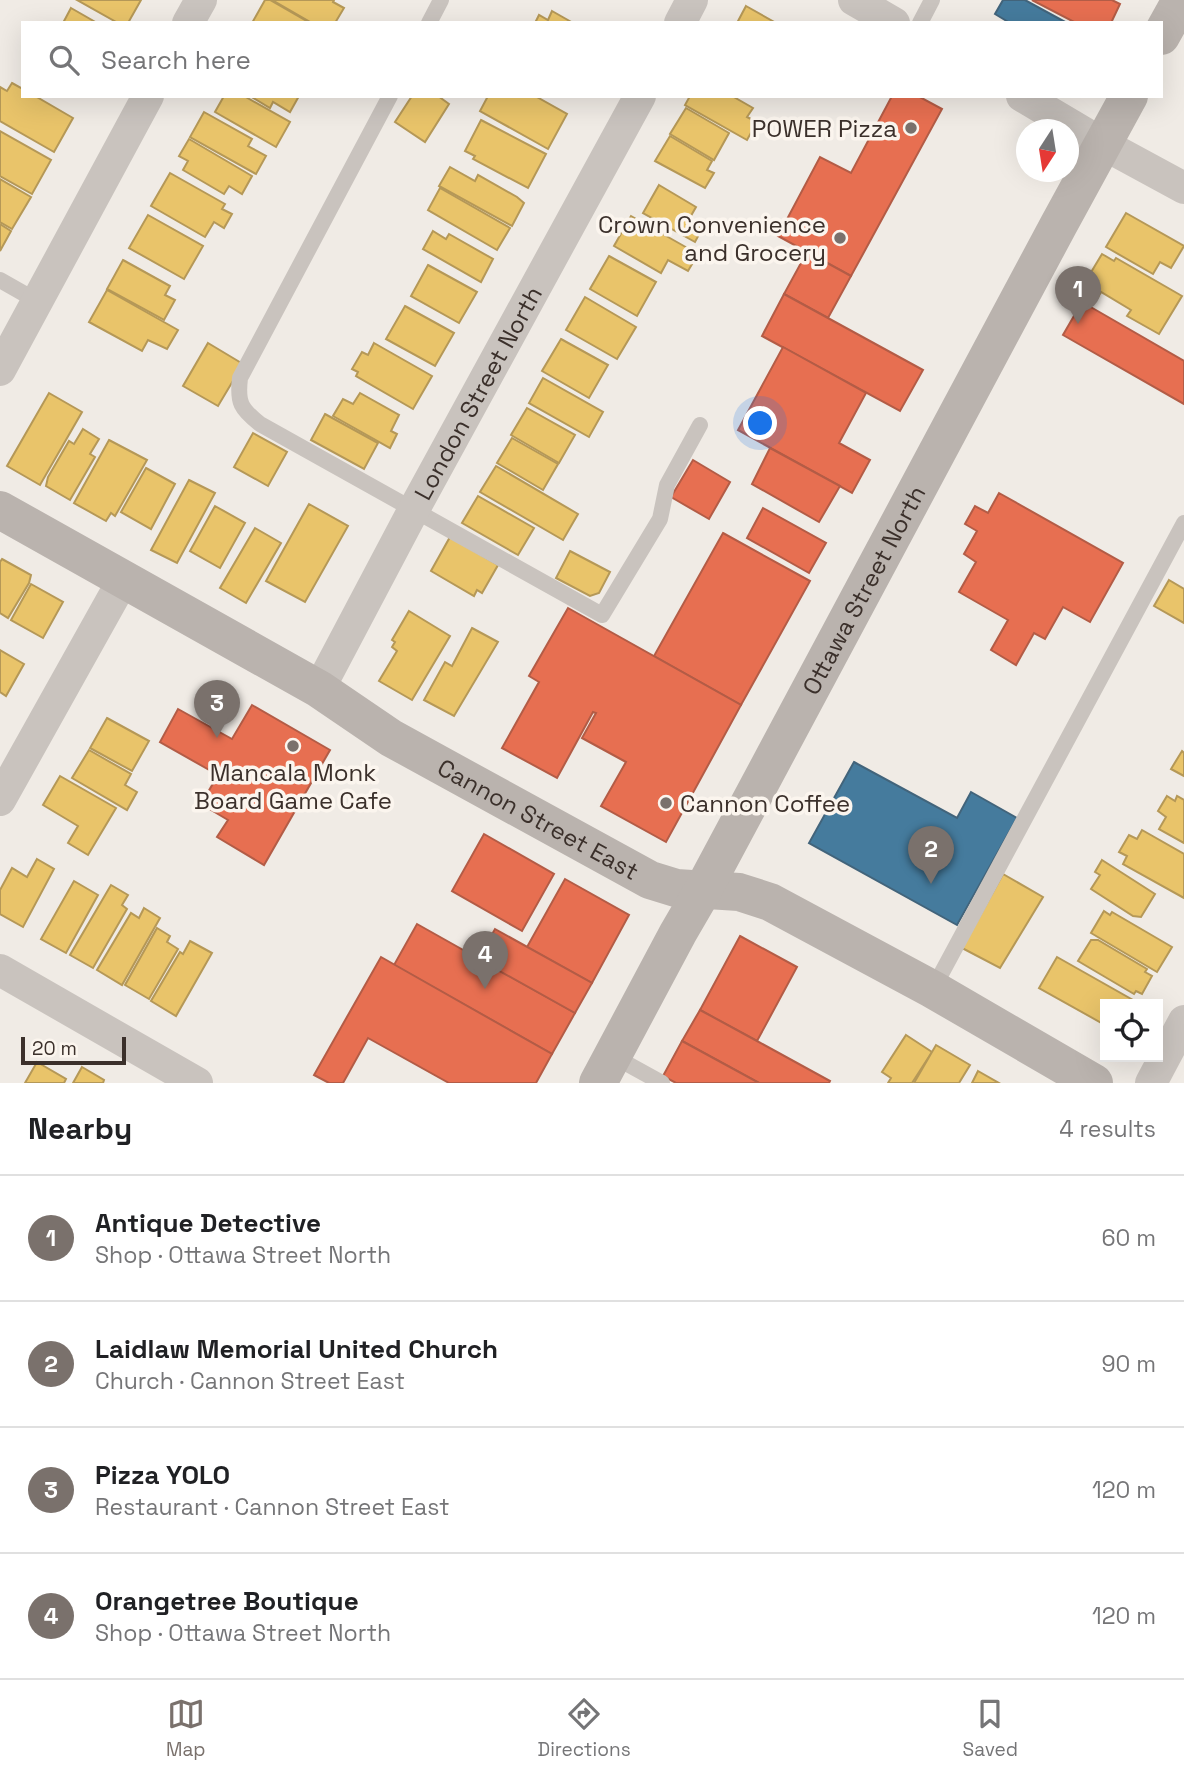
<!DOCTYPE html>
<html lang="en">
<head>
<meta charset="utf-8">
<style>
  body { margin:0; font-family:"Space Grotesk",sans-serif; background:#f6f6f6; color:#202124 }
  .controls { position:absolute; right:21px; bottom:21px; display:grid; overflow:hidden; border-radius:0px; box-shadow:0 7px 28px #0002 }
  .controls button { width:63px; height:63px; display:grid; place-items:center; padding:0; border:0; border-bottom:2px solid #e0e0e0; background:#fff; color:#202124; font:35px sans-serif }
  .compass { position:absolute; left:1016px; top:119px; width:63px; height:63px; border-radius:50%; background:#fff; box-shadow:0 7px 28px #0002; rotate:192deg }
  .scale { position:absolute; left:21px; bottom:18px; width:105px; box-sizing:border-box; padding-left:7px; border:4px solid #3b302b; border-top:0; font-size:19px; line-height:24px; white-space:nowrap; color:#3b302b; -webkit-text-stroke:5px #fbf5ee; paint-order:stroke }
  .you { position:absolute; left:761px; top:424px; width:24px; height:24px; margin:-18px; border:5px solid #fff; border-radius:50%; background:#1a73e8; box-shadow:0 0 0 10px #1a73e833 }
  .badge { display:grid; place-items:center; width:46px; height:46px; border-radius:50%; background:#7a716c; color:#fff; font-size:23px; font-weight:700 }
  .pin { position:absolute; translate:-50% -58px; filter:drop-shadow(0 2px 4px #0008) }
  .pin::after { content:''; position:absolute; top:37px; width:24px; height:21px; background:inherit; clip-path:polygon(0 0,100% 0,50% 100%) }
  .list { margin:0; padding:0; list-style:none }
  h2 { display:flex; justify-content:space-between; align-items:center; height:91px; margin:0; padding:0 28px; font-size:30px }
  h2 small { font-size:23px; font-weight:400; color:#757577 }
  .list li { display:grid; grid-template-columns:46px 1fr auto; gap:21px; align-items:center; box-sizing:border-box; height:126px; padding:0 28px; border-top:2px solid #e0e0e0 }
  .list b { display:block; font-size:26px; white-space:nowrap }
  .list p { margin:0; font-size:23px; white-space:nowrap; color:#757577 }
  .list em { font-size:23px; font-style:normal; color:#757577 }
  .icon { flex:none; width:38px; height:38px; fill:none; stroke:currentColor; stroke-width:2; stroke-linecap:round; stroke-linejoin:round }
  .map { position:relative; flex:none; width:1184px; height:1083px; overflow:hidden }
  .search { position:absolute; background:#fff; box-shadow:0 7px 28px #0002; left:21px; right:21px; top:21px; height:77px; display:flex; align-items:center; gap:18px; box-sizing:border-box; padding:0 24px; border-radius:0px; color:#757577; font-size:26px }
  .sheet { height:595px; background:#fff }
  nav { display:flex; justify-content:space-around; align-items:center; box-sizing:border-box; height:98px; border-top:2px solid #e0e0e0; background:#fff; font-size:19px; color:#757577 }
  nav a { display:grid; justify-items:center; gap:4px }
  nav .on { color:#7a716c }
  .map>svg:first-child { display:block }
  .homes { fill:#e9c46a; stroke:#b59857; stroke-width:2 }
  .shops { fill:#e76f51; stroke:#b35c46; stroke-width:2 }
  .public { fill:#457b9d; stroke:#42647b; stroke-width:2 }
  .lines { fill:none; stroke-linecap:round; stroke-linejoin:round }
  .lane { stroke:#c9c3be; stroke-width:16 }
  .street { stroke:#c9c3be; stroke-width:32 }
  .secondary { stroke:#bab3ae; stroke-width:38 }
  .poi-dot { fill:#7a716c; stroke:#fbf5ee; stroke-width:2.5 }
  .labels { text-anchor:middle; dominant-baseline:central; stroke-width:7; stroke-linejoin:round; paint-order:stroke }
  .poi-label { font-size:24px; fill:#3b302b; stroke:#fbf5ee; text-anchor:end }
  .street-label { font-size:24px; fill:#3b302b; stroke:#fbf5ee }
</style>
</head>
<body>
<div class="map">
<svg width="1184" height="1083" viewBox="0 0 1184 1083">
  <rect width="100%" height="100%" fill="#f0ebe5"/>
  <g class="homes">
    <polygon points="77,0 141,0 128,23 118,23"/>
    <polygon points="265,0 270,0 310,23 252,23"/>
    <polygon points="272,0 334,0 333,2 344,8 335,23 312,23"/>
    <polygon points="746,6 776,23 737,23"/>
    <polygon points="71,8 97,23 63,23"/>
    <polygon points="552,11 573,23 535,23 539,15 548,20"/>
    <polygon points="12,83 23,89 23,96 35,96 73,118 54,152 0,121 0,87 7,91"/>
    <polygon points="224,96 244,96 290,122 276,147 215,112"/>
    <polygon points="250,96 299,96 290,112 273,102 270,108"/>
    <polygon points="412,96 438,96 449,104 425,142 395,122"/>
    <polygon points="488,96 535,96 567,114 548,149 480,111"/>
    <polygon points="690,96 732,96 753,108 747,117 757,122 747,140 685,105"/>
    <polygon points="686,108 729,133 714,160 670,134"/>
    <polygon points="204,112 252,139 248,146 266,156 256,174 190,137"/>
    <polygon points="481,120 546,154 528,188 473,159 475,156 465,151"/>
    <polygon points="0,131 51,160 32,194 0,176"/>
    <polygon points="670,136 712,161 707,170 714,173 705,188 655,161"/>
    <polygon points="189,139 252,176 242,194 229,186 224,194 183,170 188,161 179,156"/>
    <polygon points="450,167 475,181 478,175 517,197 524,203 512,226 439,186"/>
    <polygon points="170,173 225,204 222,209 232,214 224,228 214,222 205,237 151,206"/>
    <polygon points="0,179 31,197 12,229 0,222"/>
    <polygon points="659,185 696,207 688,221 702,229 695,242 643,213"/>
    <polygon points="440,188 510,228 497,250 428,210"/>
    <polygon points="1126,213 1184,246 1171,268 1160,262 1153,274 1106,247"/>
    <polygon points="148,215 203,246 184,279 129,248"/>
    <polygon points="631,216 698,254 688,271 668,260 661,273 614,246"/>
    <polygon points="0,224 11,231 0,251"/>
    <polygon points="433,231 446,239 449,234 493,259 481,282 423,249"/>
    <polygon points="1102,254 1114,261 1116,258 1182,296 1159,334 1127,316 1131,310 1101,292 1097,299 1081,289"/>
    <polygon points="609,256 656,282 637,316 590,289"/>
    <polygon points="123,260 170,286 165,295 175,300 164,320 107,289"/>
    <polygon points="428,265 477,292 459,323 411,296"/>
    <polygon points="107,290 178,330 167,349 148,340 142,351 89,322"/>
    <polygon points="585,297 636,327 617,359 566,330"/>
    <polygon points="405,306 454,333 435,366 386,339"/>
    <polygon points="561,339 608,365 589,398 542,371"/>
    <polygon points="208,343 243,364 218,406 183,386"/>
    <polygon points="374,343 432,376 413,409 356,376 358,372 352,369 362,352 368,355"/>
    <polygon points="543,378 603,412 589,437 529,403"/>
    <polygon points="49,393 82,412 40,485 7,466"/>
    <polygon points="360,393 399,415 391,431 397,434 390,448 333,416 343,399 353,404"/>
    <polygon points="527,408 575,435 559,463 511,435"/>
    <polygon points="325,414 378,443 364,469 311,440"/>
    <polygon points="83,429 99,439 90,454 95,457 70,500 46,486 48,477 69,441 74,444"/>
    <polygon points="253,433 287,452 268,486 234,467"/>
    <polygon points="512,438 558,464 543,490 497,463"/>
    <polygon points="109,440 147,460 115,516 111,513 106,521 74,503"/>
    <polygon points="496,466 578,514 563,540 480,492"/>
    <polygon points="146,468 175,484 151,529 121,512"/>
    <polygon points="189,480 215,493 177,563 151,550"/>
    <polygon points="478,496 534,528 518,555 462,523"/>
    <polygon points="309,504 348,526 305,602 266,581"/>
    <polygon points="215,506 245,523 220,568 190,551"/>
    <polygon points="255,528 281,543 246,603 220,588"/>
    <polygon points="450,537 498,565 482,593 477,590 474,596 431,571"/>
    <polygon points="570,551 610,572 599,593 590,596 556,578"/>
    <polygon points="2,559 31,575 29,583 8,618 0,613 0,562"/>
    <polygon points="1169,580 1184,589 1184,623 1154,606"/>
    <polygon points="31,584 63,602 43,638 11,620"/>
    <polygon points="409,611 450,636 412,700 379,681 397,651 392,647 395,642 392,640"/>
    <polygon points="472,628 498,642 454,716 424,700 445,662 452,666"/>
    <polygon points="0,650 24,664 6,696 0,692"/>
    <polygon points="107,718 149,741 132,771 90,748"/>
    <polygon points="89,750 131,774 125,785 137,792 127,810 72,778"/>
    <polygon points="1182,751 1184,753 1184,776 1171,769"/>
    <polygon points="60,776 116,808 88,855 68,843 78,826 43,805"/>
    <polygon points="1167,796 1175,801 1177,796 1184,800 1184,843 1159,829 1166,817 1158,811"/>
    <polygon points="1142,830 1184,854 1184,898 1123,864 1127,856 1119,852 1129,835 1137,839"/>
    <polygon points="37,859 54,869 23,927 0,914 0,890 12,868 27,877"/>
    <polygon points="1102,860 1155,894 1141,917 1133,916 1091,889 1100,875 1095,872"/>
    <polygon points="1003,874 1043,897 1000,968 962,948"/>
    <polygon points="74,881 98,895 66,953 41,939"/>
    <polygon points="111,885 128,895 122,905 127,909 93,968 70,955"/>
    <polygon points="144,908 160,918 122,985 97,970 131,913 139,918"/>
    <polygon points="1104,911 1110,915 1112,912 1172,947 1157,972 1091,933"/>
    <polygon points="157,928 170,936 167,942 178,949 149,999 125,985"/>
    <polygon points="1091,940 1098,940 1147,969 1145,972 1152,976 1142,994 1136,991 1134,994 1078,961"/>
    <polygon points="190,941 212,953 176,1016 151,1001 180,952 183,954"/>
    <polygon points="1057,957 1140,1004 1105,1004 1105,1025 1039,988"/>
    <polygon points="906,1035 932,1052 912,1083 888,1083 891,1078 882,1072"/>
    <polygon points="936,1045 970,1065 959,1083 914,1083"/>
    <polygon points="37,1062 66,1079 64,1083 25,1083"/>
    <polygon points="82,1067 104,1080 103,1083 73,1083"/>
    <polygon points="978,1071 999,1083 972,1083"/>
  </g>
  <g class="shops">
    <polygon points="1032,0 1112,0 1120,4 1111,23 1076,23"/>
    <polygon points="892,96 918,96 942,109 851,276 778,236 820,157 851,173"/>
    <polygon points="807,252 851,276 828,318 784,294"/>
    <polygon points="784,294 923,370 900,411 762,336"/>
    <polygon points="1082,302 1184,361 1184,404 1063,335"/>
    <polygon points="783,347 866,393 839,443 870,460 852,493 738,430"/>
    <polygon points="770,448 840,486 819,522 752,484"/>
    <polygon points="693,460 730,482 709,519 671,497"/>
    <polygon points="999,493 1123,563 1090,622 1063,607 1045,639 1034,633 1016,665 991,650 1008,620 959,592 976,562 964,554 977,531 965,524 975,506 988,513"/>
    <polygon points="763,508 826,543 809,573 747,538"/>
    <polygon points="723,533 810,581 741,705 654,656"/>
    <polygon points="568,608 741,705 666,842 601,806 626,762 582,738 596,713 593,712 557,778 502,748 539,682 529,676"/>
    <polygon points="252,705 330,750 264,865 217,837 228,820 201,804 218,775 160,742 178,709 232,739"/>
    <polygon points="484,834 554,874 522,931 452,891"/>
    <polygon points="565,879 629,915 592,983 527,947"/>
    <polygon points="417,924 575,1013 552,1054 394,965"/>
    <polygon points="495,929 592,983 575,1013 478,959"/>
    <polygon points="740,936 797,967 757,1041 700,1010"/>
    <polygon points="381,957 552,1054 536,1083 449,1083 368,1038 343,1083 329,1083 314,1075"/>
    <polygon points="700,1010 757,1041 830,1081 829,1083 759,1083 682,1041"/>
    <polygon points="682,1041 759,1083 676,1083 663,1076"/>
  </g>
  <g class="public">
    <polygon points="1003,0 1025,0 1067,23 1010,23 995,14"/>
    <polygon points="854,762 957,818 971,792 1017,818 957,925 809,843"/>
  </g>
  <g class="lines">
    <g class="lane">
      <polyline points="429,23 441,0"/>
      <polyline points="920,23 932,0"/>
      <path d="M 390,96 L 240,378 C 237,403 241,409 260,424 L 602,615 L 660,519 L 667,485 L 700,425"/>
      <polyline points="0,280 37,301"/>
      <polyline points="933,989 1184,523"/>
      <polyline points="613,1056 662,1083"/>
    </g>
    <g class="street">
      <polyline points="854,0 894,23"/>
      <polyline points="188,23 201,0"/>
      <polyline points="680,23 692,0"/>
      <polyline points="1022,96 1103,144 1184,188"/>
      <polyline points="0,370 148,96"/>
      <path id="s1" d="M 319,689 L 413,511 L 640,96"/>
      <polyline points="0,800 123,580"/>
      <polyline points="0,970 197,1083"/>
      <polyline points="1151,1083 1184,1021"/>
    </g>
    <g class="secondary">
      <polyline points="1161,36 1181,0"/>
      <path id="s2" d="M 0,510 L 319,689 L 391,738 L 650,880 L 676,888 L 739,892 L 770,902 L 932,989 L 1094,1083"/>
      <path id="s3" d="M 598,1083 L 678,933 L 703,890 L 1058,226 L 1129,96"/>
    </g>
  </g>
  <g class="poi-dot">
    <circle cx="911" cy="128" r="7"/>
    <circle cx="840" cy="238" r="7"/>
    <circle cx="293" cy="746" r="7"/>
    <circle cx="666" cy="803" r="7"/>
  </g>
  <g class="labels">
    <g class="poi-label">
      <text x="897" y="128">POWER Pizza</text>
      <text x="826" y="224">Crown Convenience<tspan x="826" dy="28">and Grocery</tspan></text>
      <text x="293" y="772" text-anchor="middle">Mancala Monk<tspan x="293" dy="28">Board Game Cafe</tspan></text>
      <text x="680" y="803" text-anchor="start">Cannon Coffee</text>
    </g>
    <g class="street-label">
      <text stroke="none"><textPath href="#s1" startOffset="336">London Street North</textPath></text>
      <text stroke="none"><textPath href="#s3" startOffset="560">Ottawa Street North</textPath></text>
      <text stroke="none"><textPath href="#s2" startOffset="621">Cannon Street East</textPath></text>
    </g>
  </g>
</svg>
<div class="controls">
<button><svg class="icon" aria-label="locate" viewBox="0 0 24 24"><circle cx="12" cy="12" r="6"/><path d="M12 2v4M12 18v4M2 12h4M18 12h4"/></svg></button>
</div>
<svg class="compass" viewBox="-18 -18 36 36"><path d="M0-13l5 13h-10z" fill="#e53935"/><path d="M0 13l5-13h-10z" fill="#757577"/></svg>
<div class="scale">20 m</div>
<div class="you"></div>
<div class="pin badge" style="left:1078px;top:324px">1</div>
<div class="pin badge" style="left:931px;top:884px">2</div>
<div class="pin badge" style="left:217px;top:738px">3</div>
<div class="pin badge" style="left:485px;top:989px">4</div>
<div class="search"><svg class="icon" aria-label="search" viewBox="0 0 24 24"><circle cx="10" cy="10" r="6"/><path d="M15 15l6 6"/></svg>Search here</div>
</div>
<section class="sheet">
<h2>Nearby<small>4 results</small></h2>
<ul class="list">
<li><span class="badge">1</span><div><b>Antique Detective</b><p>Shop · Ottawa Street North</p></div><em>60 m</em></li>
<li><span class="badge">2</span><div><b>Laidlaw Memorial United Church</b><p>Church · Cannon Street East</p></div><em>90 m</em></li>
<li><span class="badge">3</span><div><b>Pizza YOLO</b><p>Restaurant · Cannon Street East</p></div><em>120 m</em></li>
<li><span class="badge">4</span><div><b>Orangetree Boutique</b><p>Shop · Ottawa Street North</p></div><em>120 m</em></li>
</ul>
</section>
<nav>
<a class="on"><svg class="icon" aria-label="map" viewBox="0 0 24 24"><path d="M3 6l6-2 6 2 6-2v14l-6 2-6-2-6 2zM9 4v14M15 6v14"/></svg>Map</a>
<a><svg class="icon" aria-label="directions" viewBox="0 0 24 24"><path d="M12 3l9 9-9 9-9-9zM9 14v-3h6M13 9l2 2-2 2"/></svg>Directions</a>
<a><svg class="icon" aria-label="saved" viewBox="0 0 24 24"><path d="M7 4h10v16l-5-4-5 4z"/></svg>Saved</a>
</nav>
</body>
</html>
